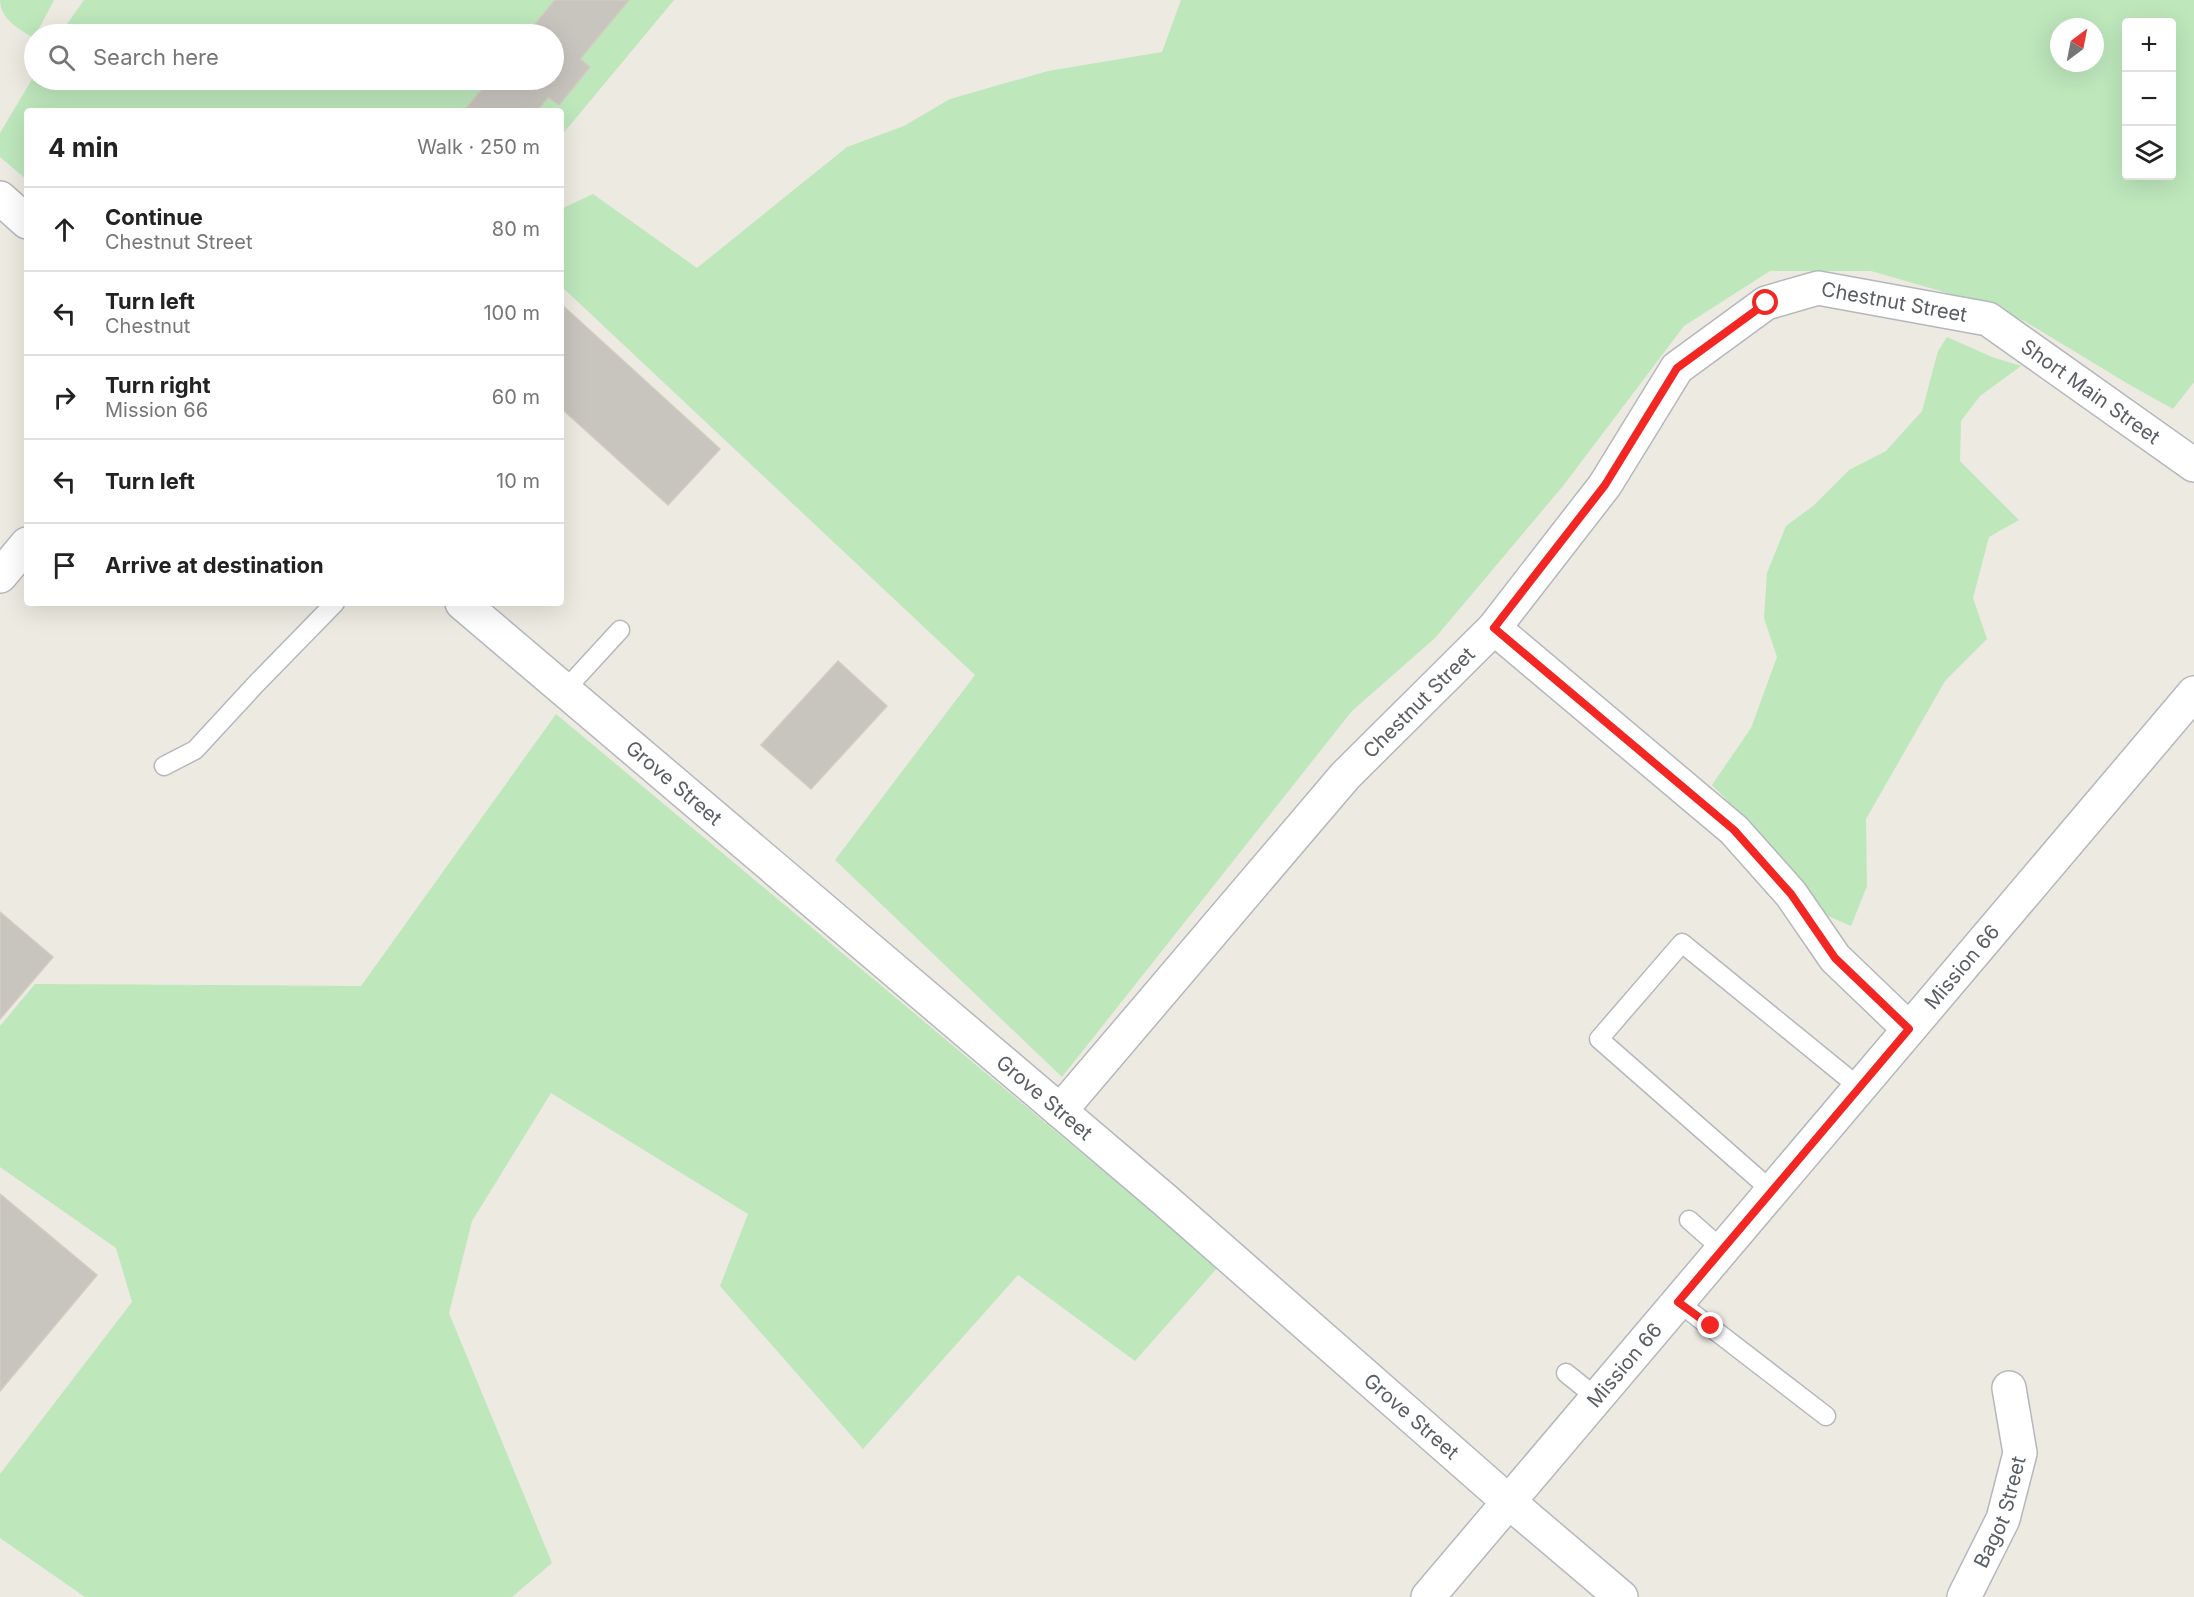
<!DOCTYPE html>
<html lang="en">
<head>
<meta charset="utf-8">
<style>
  body { margin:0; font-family:Inter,sans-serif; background:#f6f6f6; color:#222 }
  .controls { position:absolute; right:18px; top:18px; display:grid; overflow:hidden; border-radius:6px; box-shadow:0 6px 24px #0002 }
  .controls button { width:54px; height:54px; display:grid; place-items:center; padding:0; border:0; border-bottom:2px solid #e0e0e0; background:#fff; color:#222; font:30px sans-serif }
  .compass { position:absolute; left:2050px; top:18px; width:54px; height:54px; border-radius:50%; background:#fff; box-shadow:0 6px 24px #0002; rotate:32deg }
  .stop { position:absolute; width:18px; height:18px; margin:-14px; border:4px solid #f22723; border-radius:50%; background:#fff }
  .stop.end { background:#f22723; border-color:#fff; box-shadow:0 2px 6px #0008 }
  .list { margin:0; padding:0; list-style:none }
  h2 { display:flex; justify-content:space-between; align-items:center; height:78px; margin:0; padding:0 24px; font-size:26px }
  h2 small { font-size:20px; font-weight:400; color:#767676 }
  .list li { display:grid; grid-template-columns:39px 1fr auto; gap:18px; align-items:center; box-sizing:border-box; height:84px; padding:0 24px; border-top:2px solid #e0e0e0 }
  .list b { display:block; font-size:22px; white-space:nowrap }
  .list p { margin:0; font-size:20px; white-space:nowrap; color:#767676 }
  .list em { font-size:20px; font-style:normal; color:#767676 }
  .icon { flex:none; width:33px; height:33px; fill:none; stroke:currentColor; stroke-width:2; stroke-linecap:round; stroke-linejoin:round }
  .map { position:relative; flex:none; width:2194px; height:1597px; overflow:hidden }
  .search { position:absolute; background:#fff; box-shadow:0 6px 24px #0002; left:24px; top:24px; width:540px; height:66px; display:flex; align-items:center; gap:15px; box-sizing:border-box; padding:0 21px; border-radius:33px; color:#767676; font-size:22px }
  .panel { position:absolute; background:#fff; box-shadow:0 6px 24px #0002; left:24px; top:108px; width:540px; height:498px; border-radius:6px }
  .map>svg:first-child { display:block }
  .green { fill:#bee7bc; fill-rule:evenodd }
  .building { fill:#c8c4be; stroke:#d2cbbf; stroke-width:1.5 }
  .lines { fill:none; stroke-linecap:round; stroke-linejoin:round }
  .service-casing { stroke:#b4b8bc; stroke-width:21 }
  .minor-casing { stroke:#b4b8bc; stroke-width:36 }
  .tertiary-casing { stroke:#b4b8bc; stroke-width:36 }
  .service { stroke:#fff; stroke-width:18 }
  .minor { stroke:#fff; stroke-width:33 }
  .tertiary { stroke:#fff; stroke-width:33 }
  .route { stroke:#f22723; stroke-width:8 }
  .labels { text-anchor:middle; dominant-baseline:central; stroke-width:5; stroke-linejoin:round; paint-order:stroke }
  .street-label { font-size:20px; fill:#595e63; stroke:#fff }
</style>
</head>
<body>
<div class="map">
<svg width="2194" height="1597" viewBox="0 0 2194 1597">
  <rect width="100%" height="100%" fill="#edeae1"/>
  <g class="green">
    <path d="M 0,0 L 54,0 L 34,38 C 20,30 0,19 0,0 Z"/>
    <polygon points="84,0 555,0 527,34 60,34"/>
    <polygon points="629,0 674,0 561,136 561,111 537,111 548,97 559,105 590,67 580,59"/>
    <path d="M 1181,0 L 2194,0 L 2194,382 L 2173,409 L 2130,385 L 2024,321 L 1975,301 L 1871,271 L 1770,271 L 1684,326 L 1563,486 L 1435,638 L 1352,711 L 1062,1077 L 835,860 L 975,675 L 561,286 L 561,209 L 593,194 L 697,268 L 847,147 L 904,126 L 950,99 L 1048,71 L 1162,52 ZM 2126,22 L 2172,22 L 2172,176 L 2126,176 ZM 2059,27 L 2095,27 L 2095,63 L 2059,63 Z"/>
    <polygon points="34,76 34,80 490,80 464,111 27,111 27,180 0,157 0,133"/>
    <polygon points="1947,337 1992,357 2021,366 1980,396 1961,421 1960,461 2019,520 1989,537 1973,598 1987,639 1945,681 1866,819 1867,886 1851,926 1821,913 1764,838 1712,785 1751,728 1777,657 1764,618 1767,573 1786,526 1813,506 1849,470 1886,451 1922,411 1938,351"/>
    <polygon points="556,714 1218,1267 1135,1361 1018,1275 863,1449 720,1286 748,1214 551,1093 472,1221 449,1313 552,1563 512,1597 85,1597 0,1538 0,1474 132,1302 116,1248 0,1167 0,1026 35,984 361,986"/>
  </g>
  <g class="building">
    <polygon points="555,0 629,0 580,59 590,67 559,105 548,97 537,111 464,111 490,80 554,80 554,34 527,34"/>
    <polygon points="561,304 720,449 668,505 561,408"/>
    <polygon points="838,661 887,706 811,789 761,745"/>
    <polygon points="0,912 53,957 0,1019"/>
    <polygon points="0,1194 97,1275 0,1391"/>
  </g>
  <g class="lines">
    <g class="service-casing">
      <g id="service">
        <polyline points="564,691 620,630"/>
        <polyline points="164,766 195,750 255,685 335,603"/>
        <polyline points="1772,1191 1599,1039 1682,943 1860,1088"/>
        <polyline points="1689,1220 1723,1250"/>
        <polyline points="1678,1302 1826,1416"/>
        <polyline points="1566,1373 1597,1398"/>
      </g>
    </g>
    <g class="minor-casing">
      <g id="minor">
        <polyline points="0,198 27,222"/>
        <polyline points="0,576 27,544"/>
        <path id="s1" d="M 462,603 L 1165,1200 L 1509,1502 L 1621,1597"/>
        <polyline points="1494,628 1734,830 1791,894 1835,958 1909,1029"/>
        <path id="s2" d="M 1060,1111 L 1345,776 L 1494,628 L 1605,485 L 1677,368 L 1766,303 L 1818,288 L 1988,319 L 2194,465"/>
        <path id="s3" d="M 1964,1597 L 2003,1519 L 2020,1453 L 2009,1388"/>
      </g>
    </g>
    <g class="tertiary-casing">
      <g id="tertiary">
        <path id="s4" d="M 1428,1597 L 2194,693"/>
      </g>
    </g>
    <use href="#service" class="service"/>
    <use href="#minor" class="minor"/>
    <use href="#tertiary" class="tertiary"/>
  </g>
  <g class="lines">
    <polyline class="route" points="1711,1326 1678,1302 1909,1029 1835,958 1791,894 1734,830 1494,628 1605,485 1677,368 1766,303"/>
  </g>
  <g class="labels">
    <g class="street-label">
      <text stroke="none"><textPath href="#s2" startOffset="1210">Chestnut Street</textPath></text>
      <text stroke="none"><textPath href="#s2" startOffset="1431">Short Main Street</textPath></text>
      <text stroke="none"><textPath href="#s2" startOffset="544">Chestnut Street</textPath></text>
      <text stroke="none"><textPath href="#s1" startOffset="278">Grove Street</textPath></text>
      <text stroke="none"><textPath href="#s4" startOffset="826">Mission 66</textPath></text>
      <text stroke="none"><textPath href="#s1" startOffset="764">Grove Street</textPath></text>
      <text stroke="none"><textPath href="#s4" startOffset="304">Mission 66</textPath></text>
      <text stroke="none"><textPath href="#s1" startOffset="1250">Grove Street</textPath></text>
      <text stroke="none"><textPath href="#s3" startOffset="93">Bagot Street</textPath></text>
    </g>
  </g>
</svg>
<div class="controls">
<button>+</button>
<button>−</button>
<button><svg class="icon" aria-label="layers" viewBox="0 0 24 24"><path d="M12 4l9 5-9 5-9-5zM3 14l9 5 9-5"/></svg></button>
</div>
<svg class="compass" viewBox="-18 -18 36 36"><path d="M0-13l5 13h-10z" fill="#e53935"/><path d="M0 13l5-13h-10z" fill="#767676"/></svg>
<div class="stop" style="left:1766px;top:303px"></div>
<div class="stop end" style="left:1711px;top:1326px"></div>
<div class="search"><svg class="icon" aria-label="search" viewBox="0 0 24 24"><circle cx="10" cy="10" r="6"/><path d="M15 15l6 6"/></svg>Search here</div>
<section class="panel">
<h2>4 min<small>Walk · 250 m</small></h2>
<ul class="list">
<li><svg class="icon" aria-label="ahead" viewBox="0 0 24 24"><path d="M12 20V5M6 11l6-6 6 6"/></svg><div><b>Continue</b><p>Chestnut Street</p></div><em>80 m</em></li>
<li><svg class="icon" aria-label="left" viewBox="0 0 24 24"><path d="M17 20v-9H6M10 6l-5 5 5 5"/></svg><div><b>Turn left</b><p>Chestnut</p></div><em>100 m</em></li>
<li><svg class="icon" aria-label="right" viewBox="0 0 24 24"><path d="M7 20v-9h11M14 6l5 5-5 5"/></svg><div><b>Turn right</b><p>Mission 66</p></div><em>60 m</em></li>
<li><svg class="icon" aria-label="left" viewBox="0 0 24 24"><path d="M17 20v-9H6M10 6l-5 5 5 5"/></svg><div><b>Turn left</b></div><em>10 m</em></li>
<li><svg class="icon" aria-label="arrive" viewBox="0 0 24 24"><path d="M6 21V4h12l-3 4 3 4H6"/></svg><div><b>Arrive at destination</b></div></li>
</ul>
</section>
</div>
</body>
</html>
